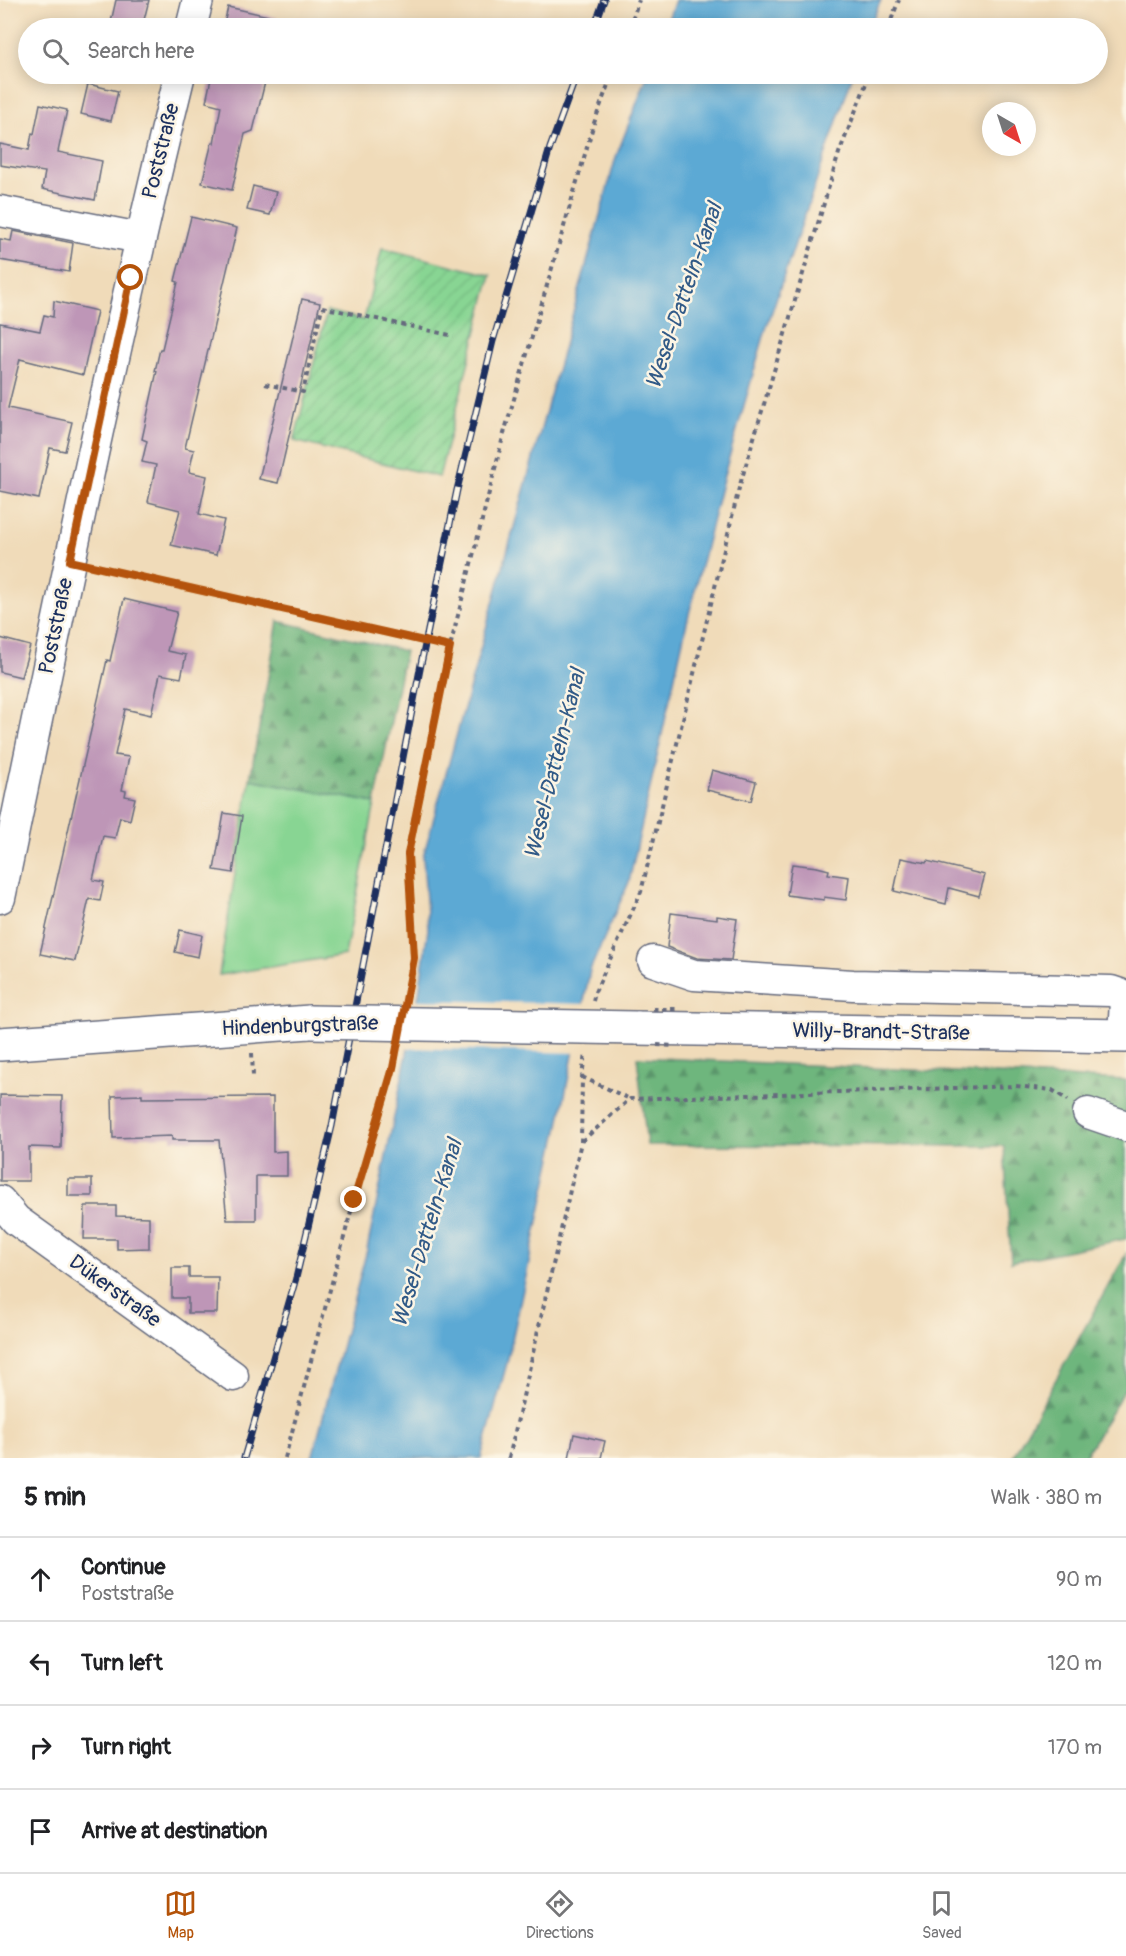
<!DOCTYPE html>
<html lang="en">
<head>
<meta charset="utf-8">
<style>
  body { margin:0; font-family:Pangolin,sans-serif; background:#f2f2f2; color:#202124 }
  .compass { position:absolute; left:982px; top:102px; width:54px; height:54px; border-radius:50%; background:#fff; box-shadow:0 3px 15px #0003; rotate:141deg }
  .stop { position:absolute; width:18px; height:18px; margin:-14px; border:4px solid #b45309; border-radius:50%; background:#fff }
  .stop.end { background:#b45309; border-color:#fff; box-shadow:0 2px 6px #0008 }
  .list { margin:0; padding:0; list-style:none }
  h2 { display:flex; justify-content:space-between; align-items:center; height:78px; margin:0; padding:0 24px; font-size:26px }
  h2 small { font-size:20px; font-weight:400; color:#757577 }
  .list li { display:grid; grid-template-columns:39px 1fr auto; gap:18px; align-items:center; box-sizing:border-box; height:84px; padding:0 24px; border-top:2px solid #e0e0e0 }
  .list b { display:block; font-size:22px; white-space:nowrap }
  .list p { margin:0; font-size:20px; white-space:nowrap; color:#757577 }
  .list em { font-size:20px; font-style:normal; color:#757577 }
  .icon { flex:none; width:33px; height:33px; fill:none; stroke:currentColor; stroke-width:2; stroke-linecap:round; stroke-linejoin:round }
  .map { position:relative; flex:none; width:1126px; height:1458px; overflow:hidden }
  .search { position:absolute; background:#fff; box-shadow:0 3px 15px #0003; left:18px; right:18px; top:18px; height:66px; display:flex; align-items:center; gap:15px; box-sizing:border-box; padding:0 21px; border-radius:33px; color:#757577; font-size:22px }
  .sheet { height:414px; background:#fff }
  nav { display:flex; justify-content:space-around; align-items:center; box-sizing:border-box; height:84px; border-top:2px solid #e0e0e0; background:#fff; font-size:16px; color:#757577 }
  nav a { display:grid; justify-items:center; gap:3px }
  nav .on { color:#b45309 }
  .map>svg:first-child { display:block }
  .grass { fill:#88d593; stroke:#528278; stroke-width:1.5 }
  .forest { fill:url(#forest-firs); stroke:#44726e; stroke-width:1.5 }
  .garden { fill:url(#garden-furrows); stroke:#528278; stroke-width:1.5 }
  .water { fill:#5ba9d4; stroke:#3b6c99; stroke-width:1.5 }
  .pier { fill:#f0dbb9 }
  .building { fill:#be96b7 }
  .lines { fill:none; stroke-linecap:round; stroke-linejoin:round }
  .minor-casing { stroke:#666b7e; stroke-width:33 }
  .major-casing { stroke:#666b7e; stroke-width:36 }
  .path { stroke:#666b7e; stroke-width:4; stroke-dasharray:4.5 4.5; stroke-linecap:butt }
  .minor { stroke:#fff; stroke-width:30 }
  .major { stroke:#fff; stroke-width:33 }
  .rail-casing { stroke:#1b2f5e; stroke-width:7 }
  .rail { stroke:#fcf5e5; stroke-width:4.5; stroke-dasharray:14; stroke-linecap:butt }
  .major-bridge-casing { stroke:#666b7e; stroke-width:36; stroke-linecap:butt }
  .path-bridge { stroke:#666b7e; stroke-width:4; stroke-dasharray:4.5 4.5; stroke-linecap:butt }
  .major-bridge { stroke:#fff; stroke-width:33 }
  .route { stroke:#b45309; stroke-width:8 }
  .labels { text-anchor:middle; dominant-baseline:central; stroke-width:5; stroke-linejoin:round; paint-order:stroke }
  .street-label { font-size:21px; fill:#1b2f5e; stroke:#fcf5e5 }
  .water-label { font-size:22px; font-style:italic; fill:#315a87; stroke:#fcf5e5 }
</style>
</head>
<body>
<div class="map">
<svg width="1126" height="1458" viewBox="0 0 1126 1458">
  <defs>
    <pattern id="forest-firs" width="22" height="20" patternUnits="userSpaceOnUse" patternTransform="scale(1.5)"><rect width="22" height="20" fill="#6eb67d"/><path d="M5 1l3.5 6h-7zM16 11l3.5 6h-7z" fill="#5a946a"/></pattern>
    <pattern id="garden-furrows" width="10" height="10" patternUnits="userSpaceOnUse" patternTransform="scale(1.5)"><rect width="10" height="10" fill="#88d593"/><path d="M-1 1l2-2M0 10L10 0M9 11l2-2" fill="none" stroke="#75b781"/></pattern>
  </defs>
  <rect width="100%" height="100%" fill="#fcf5e5"/>
  <filter id="ink" filterUnits="userSpaceOnUse"><feTurbulence type="fractalNoise" baseFrequency=".0167" numOctaves="2"/><feDisplacementMap in="SourceGraphic" scale="12" xChannelSelector="R" yChannelSelector="G"/><feConvolveMatrix kernelMatrix="1 2 1 2 8 2 1 2 1" color-interpolation-filters="sRGB"/></filter>
  <filter id="wash" filterUnits="userSpaceOnUse"><feTurbulence type="fractalNoise" baseFrequency=".008" numOctaves="4" result="noise"/><feDisplacementMap in="SourceGraphic" scale="24" xChannelSelector="R" yChannelSelector="G"/><feGaussianBlur stdDeviation="1.35" result="paint"/><feColorMatrix in="noise" values="0 0 0 0 0 0 0 0 0 0 0 0 0 0 0 0 0 1.4 0 .05"/><feComposite in="paint" operator="in"/></filter>
  <g filter="url(#wash)">
    <rect width="100%" height="100%" fill="#f0dbb9"/>
    <polygon class="grass" points="250,779 375,803 345,955 219,975"/>
    <g class="forest">
      <polygon points="278,621 405,651 375,803 250,779"/>
      <polygon points="637,1057 1126,1080 1126,1239 1011,1262 1004,1146 647,1145"/>
      <polygon points="1126,1254 1126,1387 1084,1458 1012,1458"/>
    </g>
    <polygon class="garden" points="382,248 491,275 439,477 294,441 327,311 364,320"/>
    <g class="water">
      <polygon points="675,0 881,0 869,28 665,28"/>
      <polygon points="648,74 853,74 766,329 724,475 687,622 629,882 590,970 558,1130 507,1363 481,1458 312,1458 367,1250 419,994 428,929 423,857 616,157"/>
    </g>
    <polygon class="pier" points="415,1000 587,1004 577,1053 405,1048"/>
    <g id="blocks">
      <g class="building">
        <polygon points="116,0 149,0 142,28 111,22"/>
        <polygon points="228,7 291,21 290,28 223,28"/>
        <polygon points="212,74 267,74 253,131 245,134 232,190 202,183 212,142 214,143 221,106 206,102"/>
        <polygon points="88,84 118,91 111,121 81,114"/>
        <polygon points="40,104 67,110 58,152 102,161 95,200 42,189 45,172 0,165 0,144 29,150 32,133 34,134"/>
        <polygon points="253,186 276,192 270,215 247,210"/>
        <polygon points="191,217 237,228 185,448 194,450 189,472 207,476 199,514 224,520 216,555 171,545 180,510 148,502 156,465 142,462 147,441 142,439 157,371 155,371 160,349 162,349 178,282 175,281"/>
        <polygon points="13,231 73,243 69,272 0,260 0,239 11,241"/>
        <polygon points="302,299 320,303 278,483 259,479"/>
        <polygon points="54,301 97,311 83,375 20,359 8,408 72,422 65,451 50,448 39,499 0,491 0,323 40,331 44,315 53,317"/>
        <polygon points="124,599 177,612 167,651 186,655 181,678 160,674 151,715 125,709 115,755 129,757 122,790 126,791 125,796 135,798 130,820 120,817 115,838 103,836 93,880 104,882 100,901 89,899 75,961 40,954 107,660 110,661"/>
        <polygon points="0,638 30,646 21,677 0,672"/>
        <polygon points="712,770 756,782 751,801 707,790"/>
        <polygon points="224,813 242,816 233,873 214,870"/>
        <polygon points="901,858 926,863 927,861 985,875 979,896 949,888 946,904 894,891"/>
        <polygon points="792,864 817,867 829,870 828,874 849,877 846,900 824,897 824,900 787,895"/>
        <polygon points="671,913 717,919 717,916 737,919 731,960 697,958 667,947"/>
        <polygon points="180,930 202,935 198,957 175,952"/>
        <polygon points="0,1095 62,1096 61,1148 29,1147 29,1181 0,1181"/>
        <polygon points="142,1095 142,1098 273,1097 273,1152 287,1151 287,1176 256,1176 256,1220 227,1220 219,1140 172,1140 172,1136 113,1138 112,1096"/>
        <rect x="68" y="1179" width="24" height="17"/>
        <polygon points="85,1206 116,1206 116,1216 149,1217 149,1248 117,1249 117,1239 84,1239"/>
        <polygon points="172,1268 189,1268 189,1277 218,1277 217,1313 188,1313 188,1298 172,1298"/>
        <polygon points="574,1434 605,1441 601,1458 569,1458"/>
      </g>
    </g>
  </g>
  <g filter="url(#ink)">
    <use href="#blocks" fill-opacity="0" stroke="#666b7e" stroke-width="1.5"/>
    <g class="lines">
      <g class="minor-casing">
        <g id="minor">
          <polyline points="191,28 198,0"/>
          <polyline points="0,211 140,238"/>
          <path d="M 0,898 C 57,623 113,347 180,74"/>
          <polyline points="653,961 694,975 853,985 1111,991 1120,994 1125,1001 1123,1036"/>
          <polyline points="1088,1113 1126,1126"/>
          <polyline points="0,1201 16,1220 233,1376"/>
        </g>
      </g>
      <g class="major-casing">
        <g id="major">
          <polyline points="636,1028 1126,1036"/>
          <polyline points="0,1044 310,1022"/>
        </g>
      </g>
      <g class="path">
        <polyline points="629,28 639,0"/>
        <polyline points="888,28 899,0"/>
        <polyline points="265,384 303,392 322,307 454,336"/>
        <polyline points="94,566 450,647"/>
        <polyline points="406,999 414,958 407,854 450,647 503,437 594,123 612,74"/>
        <polyline points="593,1001 595,992 641,892 739,488 839,153 870,74"/>
        <polyline points="252,1053 253,1076"/>
        <polyline points="582,1077 630,1099"/>
        <polyline points="582,1141 630,1099 1016,1086 1052,1090 1068,1100"/>
        <polyline points="285,1458 354,1200 394,1068 397,1050"/>
        <polyline points="509,1458 581,1142 582,1077 585,1053"/>
      </g>
      <use href="#minor" class="minor"/>
      <use href="#major" class="major"/>
      <g class="rail-casing">
        <g id="rail">
          <polyline points="594,28 604,0"/>
          <polyline points="244,1458 296,1278 332,1126 421,664 457,490 493,341 550,148 577,74"/>
        </g>
      </g>
      <use href="#rail" class="rail"/>
      <g class="major-bridge-casing">
        <polyline id="major-bridge" points="310,1022 636,1028"/>
      </g>
      <g class="path-bridge">
        <polyline points="653,1009 679,1009"/>
        <polyline points="657,1045 675,1046"/>
      </g>
      <use href="#major-bridge" class="major-bridge"/>
    </g>
  </g>
  <g class="lines" filter="url(#ink)">
    <polyline class="route" points="131,278 70,561 450,647 408,854 414,958 393,1068 354,1200"/>
  </g>
  <g class="labels">
    <g class="street-label">
      <text transform="translate(161 151) rotate(-76)">Poststraße</text>
      <text transform="translate(56 626) rotate(-78)">Poststraße</text>
      <text transform="translate(300 1026) rotate(-2)">Hindenburgstraße</text>
      <text transform="translate(881 1032) rotate(1)">Willy-Brandt-Straße</text>
      <text transform="translate(115 1291) rotate(36)">Dükerstraße</text>
    </g>
    <g class="water-label">
      <text transform="translate(684 296) rotate(-71)">Wesel-Datteln-Kanal</text>
      <text transform="translate(555 764) rotate(-76)">Wesel-Datteln-Kanal</text>
      <text transform="translate(427 1233) rotate(-73)">Wesel-Datteln-Kanal</text>
    </g>
  </g>
</svg>
<svg class="compass" viewBox="-18 -18 36 36"><path d="M0-13l5 13h-10z" fill="#e53935"/><path d="M0 13l5-13h-10z" fill="#757577"/></svg>
<div class="stop" style="left:131px;top:278px"></div>
<div class="stop end" style="left:354px;top:1200px"></div>
<div class="search"><svg class="icon" aria-label="search" viewBox="0 0 24 24"><circle cx="10" cy="10" r="6"/><path d="M15 15l6 6"/></svg>Search here</div>
</div>
<section class="sheet">
<h2>5 min<small>Walk · 380 m</small></h2>
<ul class="list">
<li><svg class="icon" aria-label="ahead" viewBox="0 0 24 24"><path d="M12 20V5M6 11l6-6 6 6"/></svg><div><b>Continue</b><p>Poststraße</p></div><em>90 m</em></li>
<li><svg class="icon" aria-label="left" viewBox="0 0 24 24"><path d="M17 20v-9H6M10 6l-5 5 5 5"/></svg><div><b>Turn left</b></div><em>120 m</em></li>
<li><svg class="icon" aria-label="right" viewBox="0 0 24 24"><path d="M7 20v-9h11M14 6l5 5-5 5"/></svg><div><b>Turn right</b></div><em>170 m</em></li>
<li><svg class="icon" aria-label="arrive" viewBox="0 0 24 24"><path d="M6 21V4h12l-3 4 3 4H6"/></svg><div><b>Arrive at destination</b></div></li>
</ul>
</section>
<nav>
<a class="on"><svg class="icon" aria-label="map" viewBox="0 0 24 24"><path d="M3 6l6-2 6 2 6-2v14l-6 2-6-2-6 2zM9 4v14M15 6v14"/></svg>Map</a>
<a><svg class="icon" aria-label="directions" viewBox="0 0 24 24"><path d="M12 3l9 9-9 9-9-9zM9 14v-3h6M13 9l2 2-2 2"/></svg>Directions</a>
<a><svg class="icon" aria-label="saved" viewBox="0 0 24 24"><path d="M7 4h10v16l-5-4-5 4z"/></svg>Saved</a>
</nav>
</body>
</html>
